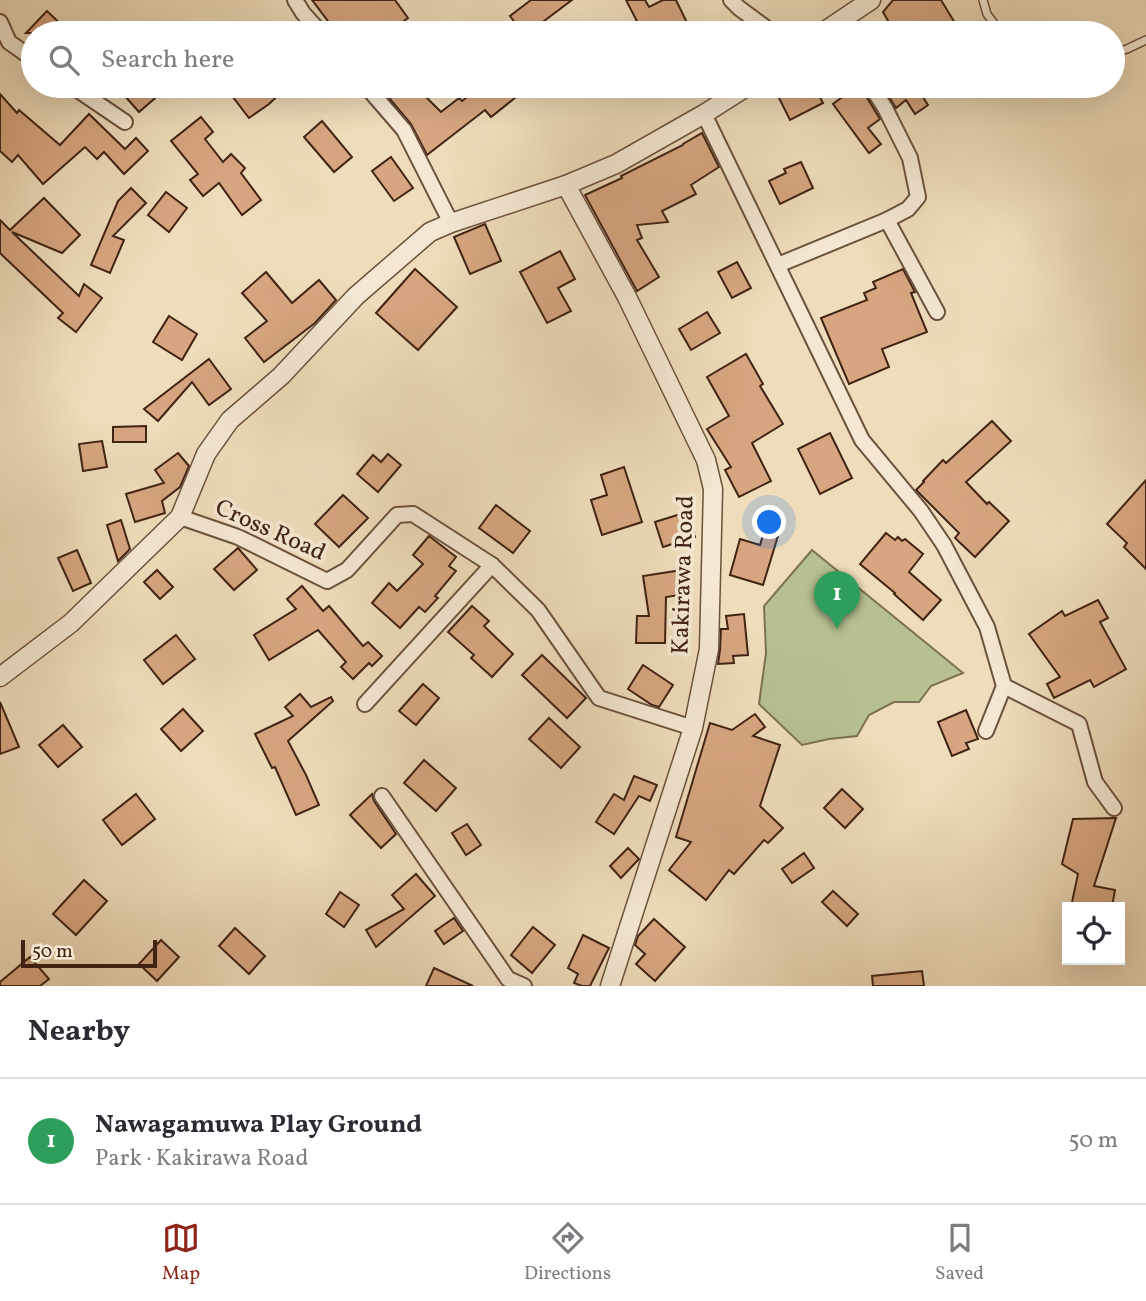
<!DOCTYPE html>
<html lang="en">
<head>
<meta charset="utf-8">
<style>
  body { margin:0; font-family:Vollkorn,serif; background:#f7f7f7; color:#2b2b33 }
  .controls { position:absolute; right:21px; bottom:21px; display:grid; overflow:hidden; border-radius:0px; box-shadow:0 7px 28px #0002 }
  .controls button { width:63px; height:63px; display:grid; place-items:center; padding:0; border:0; border-bottom:2px solid #e1e1e2; background:#fff; color:#2b2b33; font:35px sans-serif }
  .scale { position:absolute; left:21px; bottom:18px; width:136px; box-sizing:border-box; padding-left:7px; border:4px solid #412313; border-top:0; font-size:19px; line-height:24px; white-space:nowrap; color:#412313; -webkit-text-stroke:5px #f4e8d2; paint-order:stroke }
  .you { position:absolute; left:770px; top:523px; width:24px; height:24px; margin:-18px; border:5px solid #fff; border-radius:50%; background:#1a73e8; box-shadow:0 0 0 10px #1a73e833 }
  .badge { display:grid; place-items:center; width:46px; height:46px; border-radius:50%; background:#8f2418; color:#fff; font-size:23px; font-weight:700 }
  .pin { position:absolute; translate:-50% -58px; filter:drop-shadow(0 2px 4px #0008) }
  .pin::after { content:''; position:absolute; top:37px; width:24px; height:21px; background:inherit; clip-path:polygon(0 0,100% 0,50% 100%) }
  .list { margin:0; padding:0; list-style:none }
  h2 { display:flex; justify-content:space-between; align-items:center; height:91px; margin:0; padding:0 28px; font-size:30px }
  h2 small { font-size:23px; font-weight:400; color:#7c7c81 }
  .list li { display:grid; grid-template-columns:46px 1fr auto; gap:21px; align-items:center; box-sizing:border-box; height:126px; padding:0 28px; border-top:2px solid #e1e1e2 }
  .list b { display:block; font-size:26px; white-space:nowrap }
  .list p { margin:0; font-size:23px; white-space:nowrap; color:#7c7c81 }
  .list em { font-size:23px; font-style:normal; color:#7c7c81 }
  .icon { flex:none; width:38px; height:38px; fill:none; stroke:currentColor; stroke-width:2; stroke-linecap:round; stroke-linejoin:round }
  .map { position:relative; flex:none; width:1146px; height:986px; overflow:hidden }
  .search { position:absolute; background:#fff; box-shadow:0 7px 28px #0002; left:21px; right:21px; top:21px; height:77px; display:flex; align-items:center; gap:18px; box-sizing:border-box; padding:0 24px; border-radius:38px; color:#7c7c81; font-size:26px }
  .sheet { height:217px; background:#fff }
  nav { display:flex; justify-content:space-around; align-items:center; box-sizing:border-box; height:98px; border-top:2px solid #e1e1e2; background:#fff; font-size:19px; color:#7c7c81 }
  nav a { display:grid; justify-items:center; gap:4px }
  nav .on { color:#8f2418 }
  .map>svg:first-child { display:block }
  .green { fill:#b7c091; stroke:#7c7252; stroke-width:2 }
  .building { fill:#d7a680; stroke:#412313; stroke-width:2 }
  .lines { fill:none; stroke-linecap:round; stroke-linejoin:round }
  .service-casing { stroke:#6c513d; stroke-width:10 }
  .minor-casing { stroke:#6c513d; stroke-width:18 }
  .tertiary-casing { stroke:#6c513d; stroke-width:21 }
  .service { stroke:#f4e8d2; stroke-width:7 }
  .minor { stroke:#f4e8d2; stroke-width:14 }
  .tertiary { stroke:#f4e8d2; stroke-width:18 }
  .labels { text-anchor:middle; dominant-baseline:central; stroke-width:7; stroke-linejoin:round; paint-order:stroke }
  .street-label { font-size:24px; fill:#412313; stroke:#f4e8d2 }
</style>
</head>
<body>
<div class="map">
<svg width="1146" height="986" viewBox="0 0 1146 986">
  <rect width="100%" height="100%" fill="#eedcba"/>
  <filter id="stains"><feTurbulence type="fractalNoise" baseFrequency=".00286" numOctaves="4"/><feColorMatrix values="0 0 0 0 .2 0 0 0 0 .09 0 0 0 0 .02 0 0 0 .5 -.17"/></filter>
  <radialGradient id="worn" r=".72"><stop offset=".6" stop-color="#630" stop-opacity="0"/><stop offset="1" stop-color="#630" stop-opacity=".3"/></radialGradient>
  <polygon class="green" points="812,550 963,673 931,686 919,702 894,702 869,715 857,736 829,739 802,745 759,704 766,653 764,606"/>
  <g class="building">
    <polygon points="312,0 395,0 408,18 387,33 337,33"/>
    <polygon points="531,0 572,0 528,33 523,33 510,16"/>
    <polygon points="626,0 645,0 649,7 663,0 676,0 692,33 643,33"/>
    <polygon points="893,0 941,0 961,33 895,33 883,12"/>
    <polygon points="47,11 70,33 26,33"/>
    <polygon points="116,86 169,86 139,112"/>
    <polygon points="237,86 248,86 254,94 263,86 288,86 269,104 249,118 229,92"/>
    <polygon points="401,86 415,86 441,112 459,98 462,101 481,86 530,86 491,117 485,110 427,155 411,124 389,98"/>
    <polygon points="799,86 814,86 823,103 790,120 778,96"/>
    <polygon points="857,86 861,86 863,91 880,119 868,128 881,144 869,153 833,104"/>
    <polygon points="882,86 925,86 919,91 928,105 915,114 906,100 896,108"/>
    <polygon points="0,94 17,113 19,110 60,145 89,114 125,149 136,138 148,151 124,174 104,152 97,159 85,147 43,184 18,155 12,162 0,151"/>
    <polygon points="201,117 213,132 205,139 223,162 231,154 245,168 241,173 261,200 242,215 219,183 203,196 190,180 198,174 171,141"/>
    <polygon points="322,121 352,157 334,172 304,137"/>
    <polygon points="702,133 719,167 691,185 696,194 662,211 668,222 637,225 642,238 637,240 659,277 637,291 585,195 622,178 621,176 683,145 683,144"/>
    <polygon points="391,157 413,188 394,201 372,171"/>
    <polygon points="801,162 813,188 780,204 769,181 786,173 784,169"/>
    <polygon points="131,188 146,203 113,236 124,240 110,273 91,265 118,201"/>
    <polygon points="166,192 187,208 169,232 148,215"/>
    <polygon points="44,198 80,235 62,253 12,232 79,296 84,284 102,298 76,332 58,318 63,313 0,253 0,220 10,230"/>
    <polygon points="485,224 501,261 470,274 454,237"/>
    <polygon points="560,251 575,279 558,288 571,311 547,323 520,272"/>
    <polygon points="737,262 751,288 732,298 718,272"/>
    <polygon points="415,269 457,307 418,350 376,313"/>
    <polygon points="903,269 915,292 911,293 927,332 882,349 889,367 849,384 821,318 867,300 864,293 876,288 873,282"/>
    <polygon points="266,272 292,303 319,280 336,300 315,323 264,362 245,338 267,321 242,293"/>
    <polygon points="707,312 720,333 691,350 679,329"/>
    <polygon points="169,316 197,334 182,360 153,342"/>
    <polygon points="746,354 763,384 760,386 783,424 752,443 771,481 739,497 725,470 731,467 707,429 729,416 707,377"/>
    <polygon points="209,359 231,389 209,405 192,382 158,421 144,409"/>
    <polygon points="992,421 1011,441 966,482 987,504 989,502 1009,521 975,557 955,538 959,533 916,490 924,482 923,481 943,460 946,463"/>
    <polygon points="146,426 146,442 113,442 113,427"/>
    <polygon points="830,433 852,478 820,494 798,449"/>
    <polygon points="102,441 107,467 83,471 79,444"/>
    <polygon points="178,453 189,466 180,487 162,501 165,513 135,522 126,494 164,483 155,470"/>
    <polygon points="388,454 401,465 378,492 357,474 373,455 381,462"/>
    <polygon points="624,467 642,522 602,535 591,500 607,495 601,475"/>
    <polygon points="1146,480 1146,569 1124,547 1127,543 1107,524"/>
    <polygon points="343,495 368,518 339,547 315,524"/>
    <polygon points="496,505 530,531 513,553 479,528"/>
    <polygon points="687,512 695,537 663,547 655,522"/>
    <polygon points="121,520 130,549 118,561 107,525"/>
    <polygon points="764,532 778,536 763,585 730,575 740,539 760,545"/>
    <polygon points="886,533 895,540 898,537 902,541 905,539 923,554 909,572 941,600 923,620 894,594 895,593 860,564"/>
    <polygon points="429,536 456,557 449,566 456,571 435,596 438,598 425,612 419,607 400,628 372,603 389,583 397,591 423,564 413,555"/>
    <polygon points="238,548 257,570 234,590 214,569"/>
    <polygon points="77,550 91,583 73,591 58,558"/>
    <polygon points="157,570 173,587 160,599 144,582"/>
    <polygon points="682,570 686,594 666,597 665,643 636,643 637,616 649,616 643,576"/>
    <polygon points="302,586 323,611 329,606 363,646 368,642 382,656 372,666 369,663 353,679 341,667 346,662 318,630 269,660 254,635 296,609 287,599"/>
    <polygon points="1098,600 1108,618 1100,622 1126,669 1094,687 1090,680 1054,698 1047,684 1060,677 1029,634 1062,611 1065,616"/>
    <polygon points="472,606 489,621 484,626 513,654 492,677 471,658 474,655 448,632"/>
    <polygon points="744,614 748,655 733,656 734,663 718,664 720,650 721,629 728,629 726,616"/>
    <polygon points="176,635 195,659 163,684 144,660"/>
    <polygon points="542,655 586,698 567,718 522,675"/>
    <polygon points="643,665 673,685 659,707 652,705 628,689"/>
    <polygon points="423,684 439,698 416,725 399,711"/>
    <polygon points="300,694 311,707 331,697 333,701 288,741 306,775 319,805 296,815 275,767 272,768 255,734 293,716 285,707"/>
    <polygon points="0,702 19,747 0,754"/>
    <polygon points="183,709 203,731 181,751 161,729"/>
    <polygon points="966,710 978,739 966,743 969,749 952,756 938,722"/>
    <polygon points="755,714 765,727 753,736 780,745 760,806 783,828 768,843 764,840 734,874 729,870 706,900 669,870 691,842 676,837 710,723 732,730"/>
    <polygon points="549,718 580,747 561,768 529,739"/>
    <polygon points="63,725 82,747 58,767 39,745"/>
    <polygon points="424,760 456,788 436,811 404,783"/>
    <polygon points="634,776 657,785 650,801 639,796 614,834 596,822 614,794 624,800"/>
    <polygon points="842,789 863,809 845,828 824,808"/>
    <polygon points="136,794 155,819 122,845 103,820"/>
    <polygon points="372,794 374,801 396,834 381,848 350,815"/>
    <polygon points="1116,818 1094,886 1115,890 1112,907 1071,907 1078,874 1062,864 1073,819"/>
    <polygon points="467,824 481,845 466,855 452,833"/>
    <polygon points="628,848 639,859 621,878 610,866"/>
    <polygon points="804,853 814,868 792,883 782,869"/>
    <polygon points="416,874 435,896 376,947 366,930 404,909 392,895"/>
    <polygon points="84,880 107,901 76,935 53,914"/>
    <polygon points="833,891 858,914 847,926 822,902"/>
    <polygon points="340,892 359,905 344,927 326,914"/>
    <polygon points="454,918 463,931 444,944 435,931"/>
    <polygon points="654,919 685,947 655,981 636,964 645,954 635,945 638,936"/>
    <polygon points="533,927 555,945 532,973 511,955"/>
    <polygon points="235,928 265,956 249,974 219,946"/>
    <polygon points="583,935 609,948 590,986 582,986 574,983 578,974 568,968"/>
    <polygon points="161,940 179,957 157,981 139,964"/>
    <polygon points="30,957 49,979 40,986 0,986 0,982"/>
    <polygon points="434,968 473,986 426,986"/>
    <polygon points="922,971 924,986 873,986 872,976"/>
  </g>
  <g class="lines">
    <g class="service-casing">
      <g id="service">
        <polyline points="983,0 987,14 1001,33"/>
        <polyline points="1113,53 1127,49 1146,40"/>
      </g>
    </g>
    <g class="minor-casing">
      <g id="minor">
        <polyline points="295,0 303,13 321,33"/>
        <polyline points="731,0 739,8 773,33"/>
        <polyline points="0,22 9,42 33,59"/>
        <polyline points="72,86 125,122"/>
        <polyline points="366,86 404,130 451,223"/>
        <polyline points="704,114 862,440 921,511 944,545 987,627 1004,686 986,731"/>
        <polyline points="887,220 937,312"/>
        <polyline points="778,265 887,220 908,209 918,197 910,158 885,108 871,86"/>
        <polyline points="180,517 238,537 327,581 347,570 397,515 413,514 492,565 538,610 599,698 693,728"/>
        <polyline points="1004,686 1079,724 1095,782 1114,808"/>
        <polyline points="365,704 492,565"/>
        <polyline points="382,796 508,979 524,986"/>
      </g>
    </g>
    <g class="tertiary-casing">
      <g id="tertiary">
        <polyline points="822,33 871,0"/>
        <polyline points="566,185 627,297 706,460 713,489 709,649 693,728 610,986"/>
        <polyline points="0,677 71,623 180,517 206,454 230,420 281,376 356,296 430,232 451,223 566,185 616,164 704,114 748,86"/>
      </g>
    </g>
    <use href="#service" class="service"/>
    <use href="#minor" class="minor"/>
    <use href="#tertiary" class="tertiary"/>
  </g>
  <g class="labels">
    <g class="street-label">
      <text transform="translate(270 531) rotate(24)">Cross Road</text>
      <text transform="translate(684 575) rotate(-88)">Kakirawa Road</text>
    </g>
  </g>
  <rect width="100%" height="100%" filter="url(#stains)"/>
  <rect width="100%" height="100%" fill="url(#worn)"/>
</svg>
<div class="controls">
<button><svg class="icon" aria-label="locate" viewBox="0 0 24 24"><circle cx="12" cy="12" r="6"/><path d="M12 2v4M12 18v4M2 12h4M18 12h4"/></svg></button>
</div>
<div class="scale">50 m</div>
<div class="you"></div>
<div class="pin badge" style="left:837px;top:629px;background:#2e9e5b">1</div>
<div class="search"><svg class="icon" aria-label="search" viewBox="0 0 24 24"><circle cx="10" cy="10" r="6"/><path d="M15 15l6 6"/></svg>Search here</div>
</div>
<section class="sheet">
<h2>Nearby<small></small></h2>
<ul class="list">
<li><span class="badge" style="background:#2e9e5b">1</span><div><b>Nawagamuwa Play Ground</b><p>Park · Kakirawa Road</p></div><em>50 m</em></li>
</ul>
</section>
<nav>
<a class="on"><svg class="icon" aria-label="map" viewBox="0 0 24 24"><path d="M3 6l6-2 6 2 6-2v14l-6 2-6-2-6 2zM9 4v14M15 6v14"/></svg>Map</a>
<a><svg class="icon" aria-label="directions" viewBox="0 0 24 24"><path d="M12 3l9 9-9 9-9-9zM9 14v-3h6M13 9l2 2-2 2"/></svg>Directions</a>
<a><svg class="icon" aria-label="saved" viewBox="0 0 24 24"><path d="M7 4h10v16l-5-4-5 4z"/></svg>Saved</a>
</nav>
</body>
</html>
